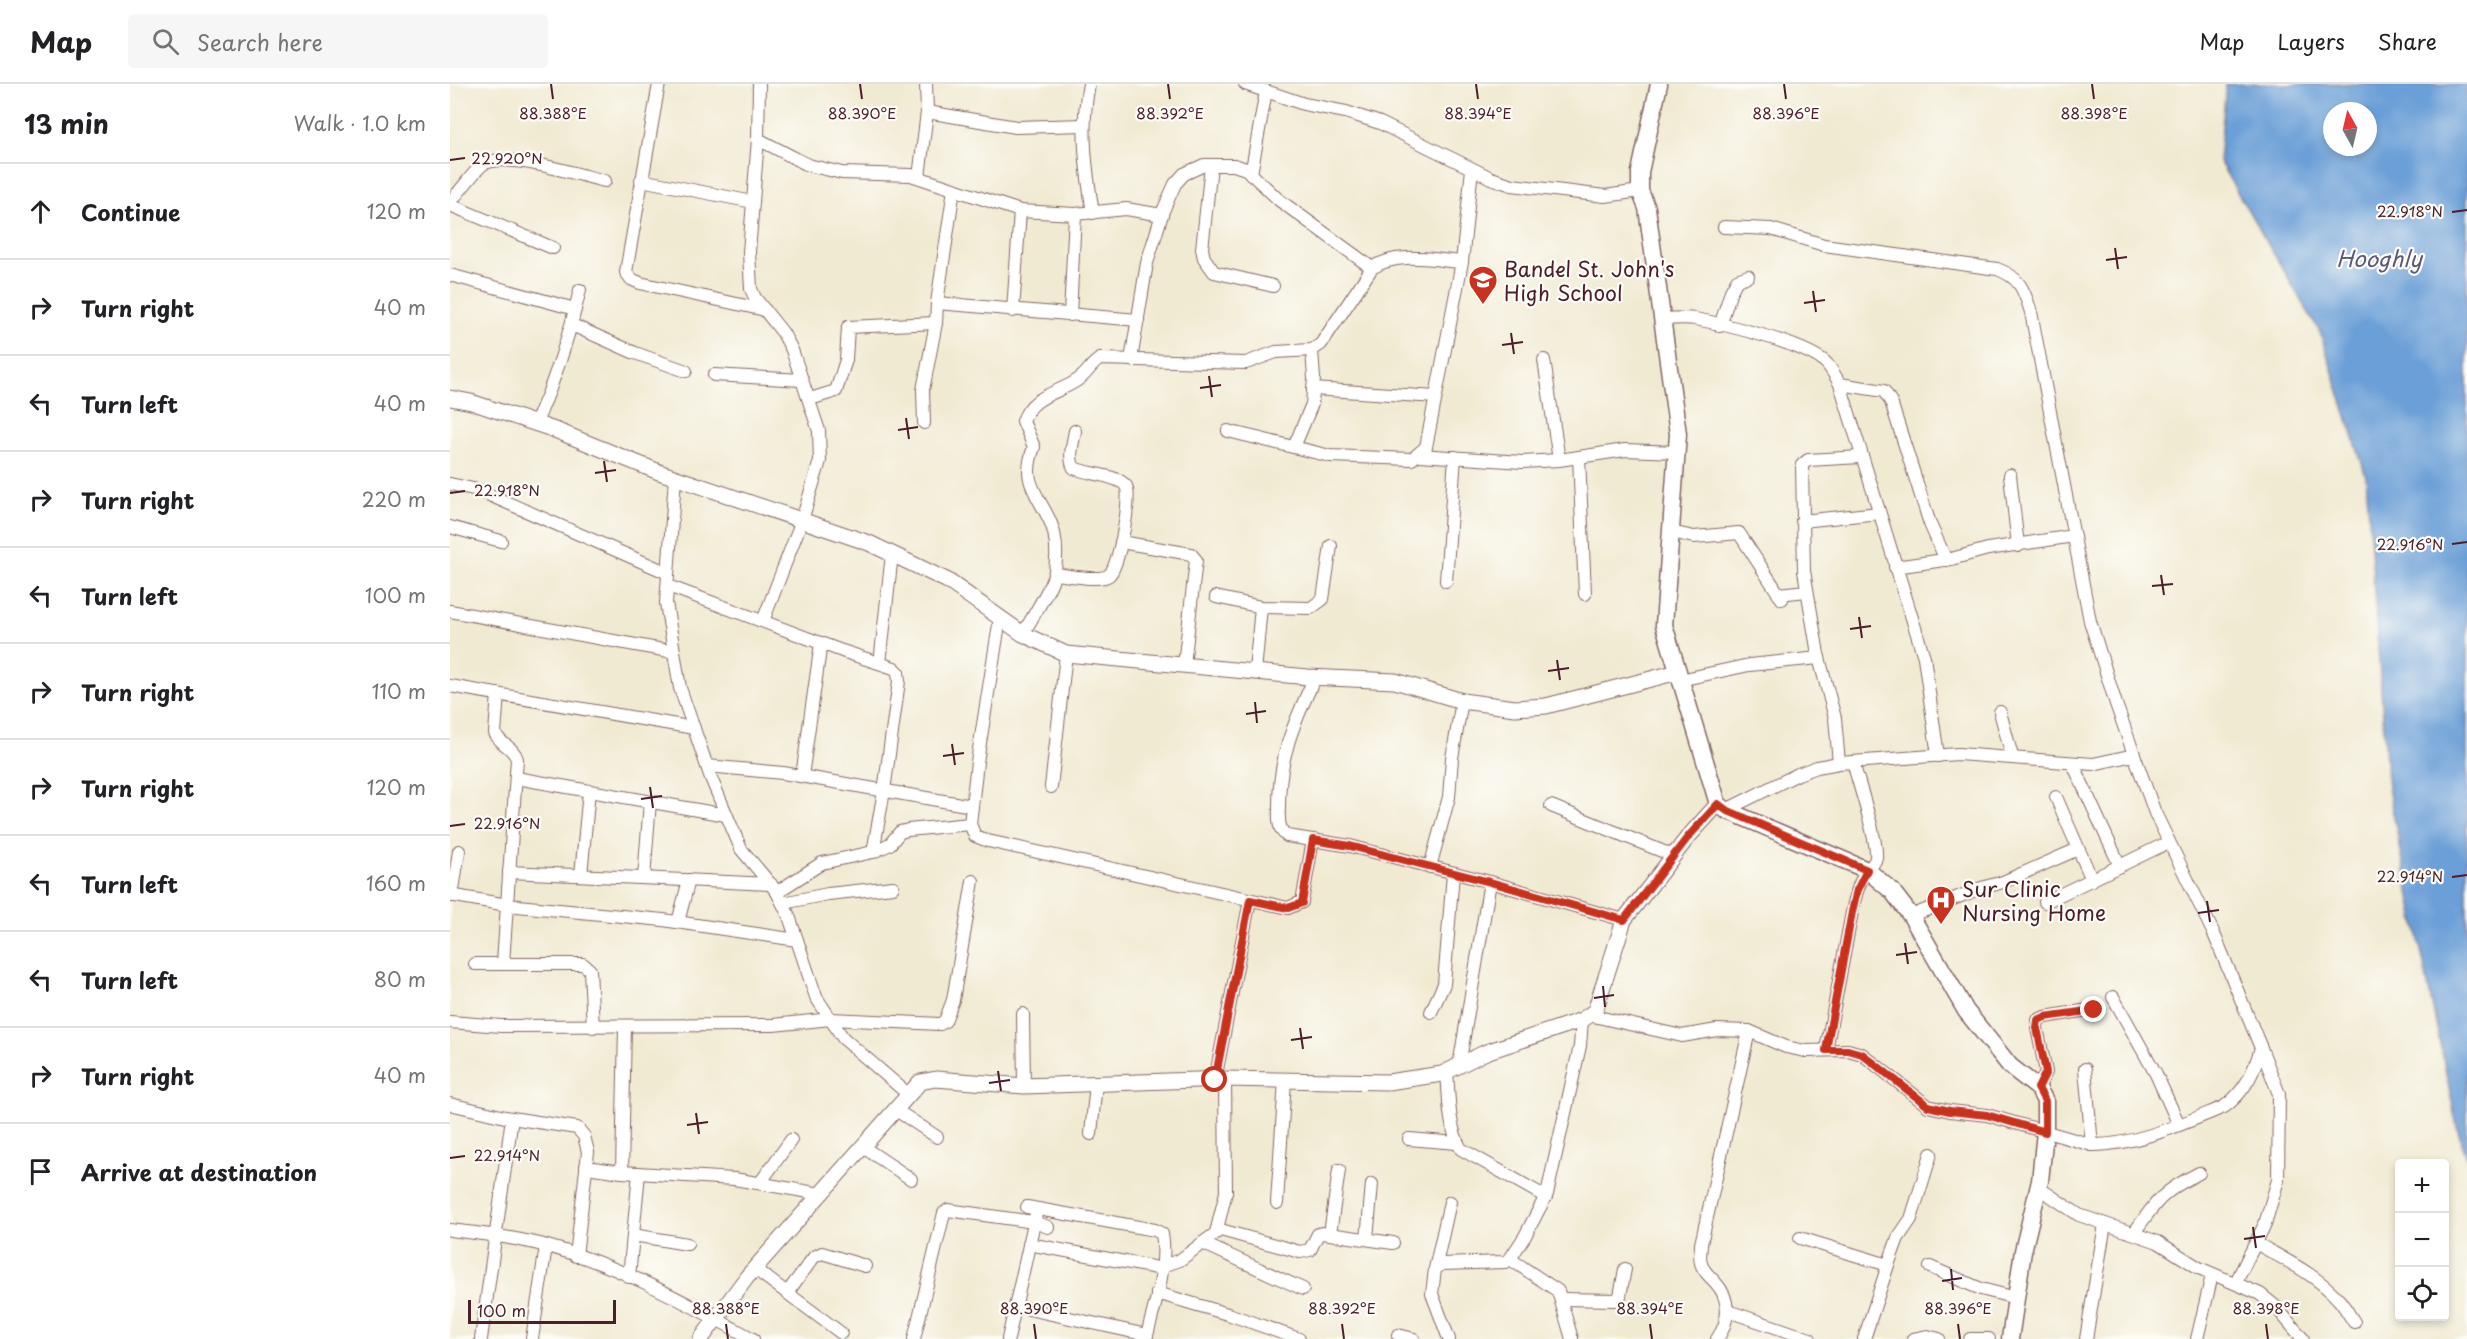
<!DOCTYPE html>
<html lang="en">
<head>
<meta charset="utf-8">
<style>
  body { margin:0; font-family:"Playpen Sans",sans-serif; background:#f6f6f6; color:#202124 }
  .controls { position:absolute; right:18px; bottom:18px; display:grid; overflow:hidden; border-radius:6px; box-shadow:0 3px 9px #0003 }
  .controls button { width:54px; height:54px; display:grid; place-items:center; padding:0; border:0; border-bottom:2px solid #e0e0e0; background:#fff; color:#202124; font:30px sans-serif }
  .compass { position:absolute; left:1873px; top:18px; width:54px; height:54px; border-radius:50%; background:#fff; box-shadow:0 3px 9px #0003; rotate:352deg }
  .scale { position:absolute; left:18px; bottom:15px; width:148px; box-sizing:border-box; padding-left:6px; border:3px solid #4a1f2b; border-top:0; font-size:16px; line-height:21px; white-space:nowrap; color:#4a1f2b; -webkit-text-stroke:4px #fdfcf7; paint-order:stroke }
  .stop { position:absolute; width:18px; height:18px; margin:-14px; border:4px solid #c8321e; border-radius:50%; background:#fff }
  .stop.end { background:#c8321e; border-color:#fff; box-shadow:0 2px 6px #0008 }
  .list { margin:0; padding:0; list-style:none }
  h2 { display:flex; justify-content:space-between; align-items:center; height:78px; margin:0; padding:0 24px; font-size:26px }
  h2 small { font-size:20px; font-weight:400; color:#757577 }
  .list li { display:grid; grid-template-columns:39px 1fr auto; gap:18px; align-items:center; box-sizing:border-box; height:96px; padding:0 24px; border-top:2px solid #e0e0e0 }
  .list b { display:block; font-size:22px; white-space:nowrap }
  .list em { font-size:20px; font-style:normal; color:#757577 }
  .icon { flex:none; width:33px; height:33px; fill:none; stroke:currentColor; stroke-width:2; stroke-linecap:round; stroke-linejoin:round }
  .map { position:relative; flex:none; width:2017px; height:1255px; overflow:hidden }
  header { display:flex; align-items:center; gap:36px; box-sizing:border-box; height:84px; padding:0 30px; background:#fff; border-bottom:2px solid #e0e0e0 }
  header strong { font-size:28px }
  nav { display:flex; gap:33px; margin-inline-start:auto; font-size:21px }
  .search { width:420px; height:54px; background:#f6f6f6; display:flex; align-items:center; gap:15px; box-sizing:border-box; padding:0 21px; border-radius:6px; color:#757577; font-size:22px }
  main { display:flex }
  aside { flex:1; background:#fff }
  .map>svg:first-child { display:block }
  .water { fill:#6b9fd7; stroke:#5a5f81; stroke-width:1.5; fill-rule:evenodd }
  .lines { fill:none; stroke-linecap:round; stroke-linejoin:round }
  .minor-casing { stroke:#846665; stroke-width:14 }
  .tertiary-casing { stroke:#846665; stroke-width:17 }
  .secondary-casing { stroke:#846665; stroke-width:19 }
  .minor { stroke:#fff; stroke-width:12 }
  .tertiary { stroke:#fff; stroke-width:15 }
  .secondary { stroke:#fff; stroke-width:16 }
  .route { stroke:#c8321e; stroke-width:8 }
  .ticks { fill:none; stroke:#4a1f2b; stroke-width:2 }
  .labels { text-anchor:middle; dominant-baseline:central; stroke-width:4.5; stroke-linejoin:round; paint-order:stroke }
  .poi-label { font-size:21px; fill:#4a1f2b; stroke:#fdfcf7; text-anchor:start }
  .water-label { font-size:22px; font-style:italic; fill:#595978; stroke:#fdfcf7 }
  .ticks-label { font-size:15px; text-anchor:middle; fill:#4a1f2b; stroke:#fdfcf7; stroke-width:4.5; stroke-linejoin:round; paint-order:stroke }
</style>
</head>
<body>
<header>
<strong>Map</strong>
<div class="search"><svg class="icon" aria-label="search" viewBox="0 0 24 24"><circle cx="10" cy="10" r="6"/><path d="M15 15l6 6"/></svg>Search here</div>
<nav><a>Map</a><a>Layers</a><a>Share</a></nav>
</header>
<main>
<aside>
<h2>13 min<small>Walk · 1.0 km</small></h2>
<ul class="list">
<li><svg class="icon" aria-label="ahead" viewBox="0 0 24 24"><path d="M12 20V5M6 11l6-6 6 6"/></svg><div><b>Continue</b></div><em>120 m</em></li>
<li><svg class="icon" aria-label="right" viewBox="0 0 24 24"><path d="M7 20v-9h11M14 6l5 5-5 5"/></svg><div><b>Turn right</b></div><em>40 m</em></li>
<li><svg class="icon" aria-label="left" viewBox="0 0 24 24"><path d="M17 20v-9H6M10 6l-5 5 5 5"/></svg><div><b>Turn left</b></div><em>40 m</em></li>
<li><svg class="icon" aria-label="right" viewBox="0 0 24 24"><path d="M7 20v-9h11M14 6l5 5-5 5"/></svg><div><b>Turn right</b></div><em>220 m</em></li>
<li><svg class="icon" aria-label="left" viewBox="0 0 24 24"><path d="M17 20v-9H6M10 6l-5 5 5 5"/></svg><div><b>Turn left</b></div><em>100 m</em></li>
<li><svg class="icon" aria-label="right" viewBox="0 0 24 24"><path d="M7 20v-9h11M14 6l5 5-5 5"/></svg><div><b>Turn right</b></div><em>110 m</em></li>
<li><svg class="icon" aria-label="right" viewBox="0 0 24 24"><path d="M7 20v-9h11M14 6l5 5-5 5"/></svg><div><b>Turn right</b></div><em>120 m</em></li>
<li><svg class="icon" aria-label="left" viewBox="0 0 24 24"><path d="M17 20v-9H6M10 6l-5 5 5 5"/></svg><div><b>Turn left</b></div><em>160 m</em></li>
<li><svg class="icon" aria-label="left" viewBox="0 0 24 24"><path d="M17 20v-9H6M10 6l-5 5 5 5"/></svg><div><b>Turn left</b></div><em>80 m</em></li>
<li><svg class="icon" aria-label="right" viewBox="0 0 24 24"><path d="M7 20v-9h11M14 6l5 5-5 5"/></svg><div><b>Turn right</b></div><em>40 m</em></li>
<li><svg class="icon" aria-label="arrive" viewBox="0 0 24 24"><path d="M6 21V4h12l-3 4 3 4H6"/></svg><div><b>Arrive at destination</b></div></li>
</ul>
</aside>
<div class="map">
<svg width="2017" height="1255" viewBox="0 0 2017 1255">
  <rect width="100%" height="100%" fill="#fdfcf7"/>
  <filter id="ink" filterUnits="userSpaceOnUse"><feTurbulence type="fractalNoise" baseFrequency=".0167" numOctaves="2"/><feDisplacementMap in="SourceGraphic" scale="12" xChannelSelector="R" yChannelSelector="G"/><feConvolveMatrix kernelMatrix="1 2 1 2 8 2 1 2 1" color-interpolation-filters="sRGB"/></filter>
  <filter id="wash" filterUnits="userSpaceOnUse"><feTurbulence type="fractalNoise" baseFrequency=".008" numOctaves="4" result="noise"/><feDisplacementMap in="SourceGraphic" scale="24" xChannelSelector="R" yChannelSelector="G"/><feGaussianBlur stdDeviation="1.35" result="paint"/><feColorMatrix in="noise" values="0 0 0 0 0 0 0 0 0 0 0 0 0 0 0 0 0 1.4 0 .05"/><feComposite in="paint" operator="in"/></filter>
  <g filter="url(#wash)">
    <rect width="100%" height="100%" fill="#f1ead2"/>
    <path class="water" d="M 1776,0 L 2017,0 L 2017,1074 L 2007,1043 L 1938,704 L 1916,392 L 1870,248 L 1769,77 ZM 1882,27 L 1918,27 L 1918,63 L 1882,63 Z"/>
  </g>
  <g filter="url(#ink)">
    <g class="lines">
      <g class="minor-casing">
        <g id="minor">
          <polyline points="209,0 176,188 181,195 190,199 315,226"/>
          <polyline points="309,0 308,55 299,168 301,205 305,214 333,249 342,266 369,347 370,377 352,436 313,537"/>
          <path d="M 639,0 C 630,44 636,85 643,129"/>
          <polyline points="795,0 854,20 896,28 930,39 1041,94 1062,101 1155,112 1190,107"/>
          <polyline points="477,28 566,43 634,41"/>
          <polyline points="308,55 358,81 392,89 461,91 570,127 625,130 676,125 712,131"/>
          <polyline points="761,81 752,165 754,174 764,188 823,202"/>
          <polyline points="801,90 816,7"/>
          <polyline points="469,93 477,28 476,0"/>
          <polyline points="191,96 303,118"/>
          <path d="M 0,118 C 8,110 26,85 33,80 C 56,67 129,91 155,97"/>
          <polyline points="0,121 103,164"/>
          <polyline points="0,191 125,225"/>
          <polyline points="487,219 688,236"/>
          <polyline points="563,227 570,127"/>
          <polyline points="620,231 625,130"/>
          <path d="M 1212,235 C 1223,235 1235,233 1245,235 C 1278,241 1348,258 1374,277 C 1381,283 1385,292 1390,300 L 1474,573 L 1488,672"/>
          <polyline points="122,241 185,269 236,287"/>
          <polyline points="1270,242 1281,207 1287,196 1298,192"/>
          <polyline points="681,276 697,179 713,127 725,100 734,90 754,81 784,81 796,85 829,116 922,184"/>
          <polyline points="1094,276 1109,376"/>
          <polyline points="264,291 351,296"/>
          <polyline points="1390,300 1434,307 1441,318 1480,440 1496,476"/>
          <polyline points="863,305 986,313"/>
          <polyline points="360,315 386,307 396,276 398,243 486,239"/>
          <path d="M 86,339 C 105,296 119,253 130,206"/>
          <polyline points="474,339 473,306 486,239 487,219 504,105"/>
          <polyline points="778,347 880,372 962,375 976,363 1012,178 1022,85"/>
          <polyline points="844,363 862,320 864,294 862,266"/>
          <polyline points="970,371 1072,378 1109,376 1175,366 1227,368"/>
          <polyline points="1129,373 1135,510"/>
          <polyline points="1560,391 1568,462"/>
          <polyline points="225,394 216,519 230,604 261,694 291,765 327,808 339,832 366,913 393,954 459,1011"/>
          <polyline points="0,400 28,406 218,489"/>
          <polyline points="1352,437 1429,429"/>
          <polyline points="0,443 51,457"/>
          <polyline points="1221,448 1244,453 1289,449 1332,515"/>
          <polyline points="671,458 741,470 746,476 734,581"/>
          <polyline points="1445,483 1501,475 1538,465 1624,452"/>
          <path d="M 605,490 C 617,491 650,498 659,491 C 669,483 682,412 676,402 C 668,391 637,390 624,384 C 618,374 623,359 625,347"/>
          <polyline points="996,497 1005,373"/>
          <polyline points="218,502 392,567 444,584 448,588 449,597 434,707 423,768"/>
          <polyline points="1328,510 1357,507"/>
          <polyline points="766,513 811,523 861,524 873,515 881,462"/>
          <polyline points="0,527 224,568"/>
          <polyline points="550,534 527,678 520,740 525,752 538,757 838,824 852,818 863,756"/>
          <path d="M 573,550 C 581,535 603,502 605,487 C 607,471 607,452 600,437 C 586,407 571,398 584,363 L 573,337 C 582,310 609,310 629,295 C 638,289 641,280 650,275 L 796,279 L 826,268 L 862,266 L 871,260 L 922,184 C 947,167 983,176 1012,178"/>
          <polyline points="430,579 442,470"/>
          <polyline points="805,588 811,523"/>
          <path d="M 865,593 C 844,639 829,671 829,722 C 829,733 827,745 837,752 L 900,762 L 1040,798 L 1174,836"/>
          <polyline points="1230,596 1299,581 1369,574"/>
          <polyline points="0,602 244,644"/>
          <path d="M 48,610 L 45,649 C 50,661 63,662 67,675 L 53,879"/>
          <polyline points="1550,628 1562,672"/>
          <polyline points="1389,679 1385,634 1368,570 1354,487 1352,381 1358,376 1411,373"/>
          <polyline points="1623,680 1670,782"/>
          <polyline points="257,682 333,689 522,722"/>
          <polyline points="352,692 371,559"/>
          <polyline points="66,694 276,731"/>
          <polyline points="601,703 616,570"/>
          <polyline points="1606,713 1642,796"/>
          <polyline points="1101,722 1224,772"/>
          <polyline points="1276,726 1348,690 1367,683 1389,679 1508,670 1643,680 1684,671"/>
          <polyline points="980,783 999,713 1002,674 1012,617"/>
          <polyline points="59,788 321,800"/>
          <polyline points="131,791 139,707"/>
          <polyline points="194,794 200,718"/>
          <polyline points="327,808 372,779 423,768 440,760 450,748 458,746 520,740"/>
          <polyline points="0,811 57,821 213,836 347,856"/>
          <polyline points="2,812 9,767"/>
          <polyline points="1595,818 1719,758"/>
          <polyline points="333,819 378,810 443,803"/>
          <polyline points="1461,832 1528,805 1553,798 1628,765"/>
          <polyline points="228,838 239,796"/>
          <polyline points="25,880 133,880 140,886 143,943"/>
          <polyline points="1663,913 1706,990 1729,1041"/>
          <polyline points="981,928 994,900 1003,789"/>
          <polyline points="573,930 574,1002"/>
          <path d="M 1139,931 L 1232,952 L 1267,946 L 1299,947 L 1336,963 L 1355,967 L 1398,966 L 1412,970 L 1478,1022 L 1500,1027 L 1537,1031 L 1642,1061 C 1684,1062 1734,1039 1774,1023 C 1795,1008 1804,988 1811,964 L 1764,850 L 1705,729 L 1666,620 L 1640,537 L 1581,228 C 1574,206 1570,193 1547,185 L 1374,161 L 1321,145 L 1274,143"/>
          <polyline points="0,938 51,942 323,941 381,935 490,940 495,937 503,916 523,797"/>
          <path d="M 1376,966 L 1402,828 C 1405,814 1408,800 1416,788 C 1419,783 1425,781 1426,773 C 1428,756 1408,698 1403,678"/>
          <polyline points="1009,982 1040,798"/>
          <polyline points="1635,985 1642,1061"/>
          <path d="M 997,987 C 999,1012 998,1043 1011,1065 L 1096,1113"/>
          <polyline points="765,996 800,816"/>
          <polyline points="1588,1004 1596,988 1587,944 1588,936 1595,933 1644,925"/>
          <polyline points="0,1020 55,1033 127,1044 134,1052 138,1068 126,1172"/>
          <polyline points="446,1026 487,1053"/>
          <polyline points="641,1050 646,999"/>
          <polyline points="959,1055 1007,1059"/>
          <polyline points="413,1063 461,1095"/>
          <polyline points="136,1083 172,1088 284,1095 371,1110"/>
          <polyline points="172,1088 175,942"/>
          <polyline points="310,1099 341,1056"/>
          <polyline points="1589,1104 1629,1131 1708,1158 1749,1184 1810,1210 1826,1223 1853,1255"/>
          <polyline points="827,1119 835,996"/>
          <path d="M 577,1123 L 705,1146 L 712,1150 C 718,1183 704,1223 696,1255"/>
          <polyline points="767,1145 850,1168 860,1166 868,1150 872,1149 943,1159"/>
          <path d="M 0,1146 C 35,1150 70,1154 104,1164 C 171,1182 242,1222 303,1255"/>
          <path d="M 1684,1149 C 1706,1117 1713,1107 1749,1089"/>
          <polyline points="880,1150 889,1086"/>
          <polyline points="183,1151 237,1160"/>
          <polyline points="1350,1154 1438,1181"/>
          <polyline points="917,1155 922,1100"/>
          <polyline points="752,1159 853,1205"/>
          <path d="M 1806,1159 C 1833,1175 1866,1190 1888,1215 C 1894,1221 1899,1231 1904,1238"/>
          <polyline points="579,1160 707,1184 730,1176 766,1149 776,1108 775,995"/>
          <polyline points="1060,1175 1108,1207 1122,1255"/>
          <polyline points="1480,1183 1531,1205 1566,1214"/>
          <polyline points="305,1185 391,1249"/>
          <polyline points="985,1185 1000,1118"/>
          <polyline points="179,1193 189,1089"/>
          <polyline points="1786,1198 1815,1140 1828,1096 1829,1010 1811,964"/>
          <polyline points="337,1209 364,1173 372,1169 415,1182"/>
          <polyline points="707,1209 781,1231 849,1255"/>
          <polyline points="1112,1215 1166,1216 1170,1212 1175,1185"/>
          <polyline points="565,1222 697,1251"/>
          <polyline points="1278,1227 1360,1255"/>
          <polyline points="948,1251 964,1255"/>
          <polyline points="31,1255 62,1034"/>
          <polyline points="82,1255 96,1162"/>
          <polyline points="464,1255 494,1129 498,1126 584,1138 598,1143"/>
          <polyline points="558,1255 586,1130"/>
          <polyline points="999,1255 982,1210 985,1185 992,1180 1055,1178 1060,1175 1075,1152 1097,1110 1130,962 1132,936"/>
          <path d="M 1267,1255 C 1280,1237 1281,1215 1265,1198 C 1260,1192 1253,1188 1251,1179 C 1249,1173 1251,1167 1251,1160 L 1299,947"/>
          <polyline points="1414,1255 1438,1181 1448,1154 1461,1135 1481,1070"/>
          <polyline points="1463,1255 1477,1252 1489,1255"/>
          <polyline points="1520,1255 1539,1255"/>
          <polyline points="1636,1255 1655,1140"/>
          <polyline points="1747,1255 1762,1191"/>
        </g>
      </g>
      <g class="tertiary-casing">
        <g id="tertiary">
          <polyline points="0,314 21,318 105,346 209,388 419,459 498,497 573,550 616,570 858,593 945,597 1012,617 1065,624 1096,622 1228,588"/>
          <polyline points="251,1255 297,1193 470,998 486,995 574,1002 775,995 938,998 992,990 1036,968 1132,936 1145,927 1174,836 1238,753 1268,720"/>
        </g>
      </g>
      <g class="secondary-casing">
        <polyline id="secondary" points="1209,0 1190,88 1190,107 1197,124 1228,350 1214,541 1268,720 1276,726 1417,786 1442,807 1461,832 1516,927 1560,982 1588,1004 1595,1017 1595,1048 1590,1097 1573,1167 1560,1255"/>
      </g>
      <use href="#minor" class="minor"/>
      <use href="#tertiary" class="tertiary"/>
      <use href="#secondary" class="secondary"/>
    </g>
  </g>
  <g class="lines" filter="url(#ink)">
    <polyline class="route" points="765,996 800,816 838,824 852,819 863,756 900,762 1040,798 1174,836 1238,753 1268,720 1276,726 1417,786 1407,806 1402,828 1376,966 1398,966 1412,970 1478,1022 1500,1027 1537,1031 1595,1048 1595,1017 1588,1004 1596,988 1587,944 1588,936 1595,933 1644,926"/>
  </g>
  <path class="ticks" d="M 101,0 L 103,15M 410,0 L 412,15M 718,0 L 720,15M 1026,0 L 1028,15M 1334,0 L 1336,15M 1642,0 L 1644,15M 0,76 L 15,74M 2002,128 L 2017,126M 1665,164 L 1668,185M 1656,176 L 1677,173M 1363,207 L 1366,228M 1354,219 L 1375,216M 1061,249 L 1064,270M 1052,261 L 1073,258M 759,292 L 762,313M 750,304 L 771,301M 456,334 L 459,355M 448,346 L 468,343M 154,377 L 157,398M 145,389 L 166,386M 0,409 L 15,407M 2002,460 L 2017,458M 1711,491 L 1714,511M 1702,502 L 1723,500M 1409,533 L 1412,554M 1400,545 L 1421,542M 1107,576 L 1110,596M 1098,587 L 1119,584M 805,618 L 807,639M 796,630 L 816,627M 502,660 L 505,681M 493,672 L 514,669M 200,703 L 203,724M 191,715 L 212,712M 0,742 L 15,740M 2002,793 L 2017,791M 1757,817 L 1760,838M 1748,829 L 1769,826M 1455,859 L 1458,880M 1446,871 L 1467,868M 1153,902 L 1155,923M 1144,914 L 1164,911M 850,944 L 853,965M 841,956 L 862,953M 548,987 L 551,1007M 539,999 L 560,996M 246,1029 L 249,1050M 237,1041 L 258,1038M 0,1074 L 15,1072M 1803,1143 L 1806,1164M 1794,1155 L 1815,1152M 1501,1185 L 1503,1206M 1492,1197 L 1512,1194M 276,1240 L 278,1255M 584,1240 L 586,1255M 892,1240 L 894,1255M 1200,1240 L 1202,1255M 1508,1240 L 1510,1255M 1816,1240 L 1818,1255"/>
  <defs>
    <g id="school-pin" transform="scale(1.5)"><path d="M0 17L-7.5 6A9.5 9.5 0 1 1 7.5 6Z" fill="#c8321e" stroke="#fdfcf7"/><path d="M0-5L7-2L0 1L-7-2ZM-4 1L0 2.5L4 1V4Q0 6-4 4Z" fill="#fff"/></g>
    <g id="hospital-pin" transform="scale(1.5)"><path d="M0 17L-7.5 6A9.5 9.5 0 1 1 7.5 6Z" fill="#c8321e" stroke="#fdfcf7"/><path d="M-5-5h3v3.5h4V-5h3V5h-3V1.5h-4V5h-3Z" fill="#fff"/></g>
  </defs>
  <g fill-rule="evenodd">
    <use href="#school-pin" x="1033" y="196"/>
    <use href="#hospital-pin" x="1491" y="816"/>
  </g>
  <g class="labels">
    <g class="poi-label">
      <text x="1054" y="184">Bandel St. John's<tspan x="1054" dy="24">High School</tspan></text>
      <text x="1512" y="804">Sur Clinic<tspan x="1512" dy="24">Nursing Home</tspan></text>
    </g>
    <g class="water-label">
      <text x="1929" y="173">Hooghly</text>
    </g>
  </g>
  <g class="ticks-label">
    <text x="103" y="35">88.388°E</text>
    <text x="412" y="35">88.390°E</text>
    <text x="720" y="35">88.392°E</text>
    <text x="1028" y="35">88.394°E</text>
    <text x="1336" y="35">88.396°E</text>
    <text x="1644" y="35">88.398°E</text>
    <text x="57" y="80">22.920°N</text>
    <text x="1960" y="133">22.918°N</text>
    <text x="57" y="412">22.918°N</text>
    <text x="1960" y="466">22.916°N</text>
    <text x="57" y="745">22.916°N</text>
    <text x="1960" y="798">22.914°N</text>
    <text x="57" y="1077">22.914°N</text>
    <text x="276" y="1230">88.388°E</text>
    <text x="584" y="1230">88.390°E</text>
    <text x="892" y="1230">88.392°E</text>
    <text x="1200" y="1230">88.394°E</text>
    <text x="1508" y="1230">88.396°E</text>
    <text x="1816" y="1230">88.398°E</text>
  </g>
</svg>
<div class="controls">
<button>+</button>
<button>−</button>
<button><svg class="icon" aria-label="locate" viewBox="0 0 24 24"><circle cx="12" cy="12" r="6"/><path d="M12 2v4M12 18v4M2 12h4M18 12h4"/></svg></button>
</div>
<svg class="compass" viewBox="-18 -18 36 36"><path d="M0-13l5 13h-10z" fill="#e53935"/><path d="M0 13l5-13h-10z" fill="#757577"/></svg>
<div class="scale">100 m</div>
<div class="stop" style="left:765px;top:996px"></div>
<div class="stop end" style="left:1644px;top:926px"></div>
</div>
</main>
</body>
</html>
